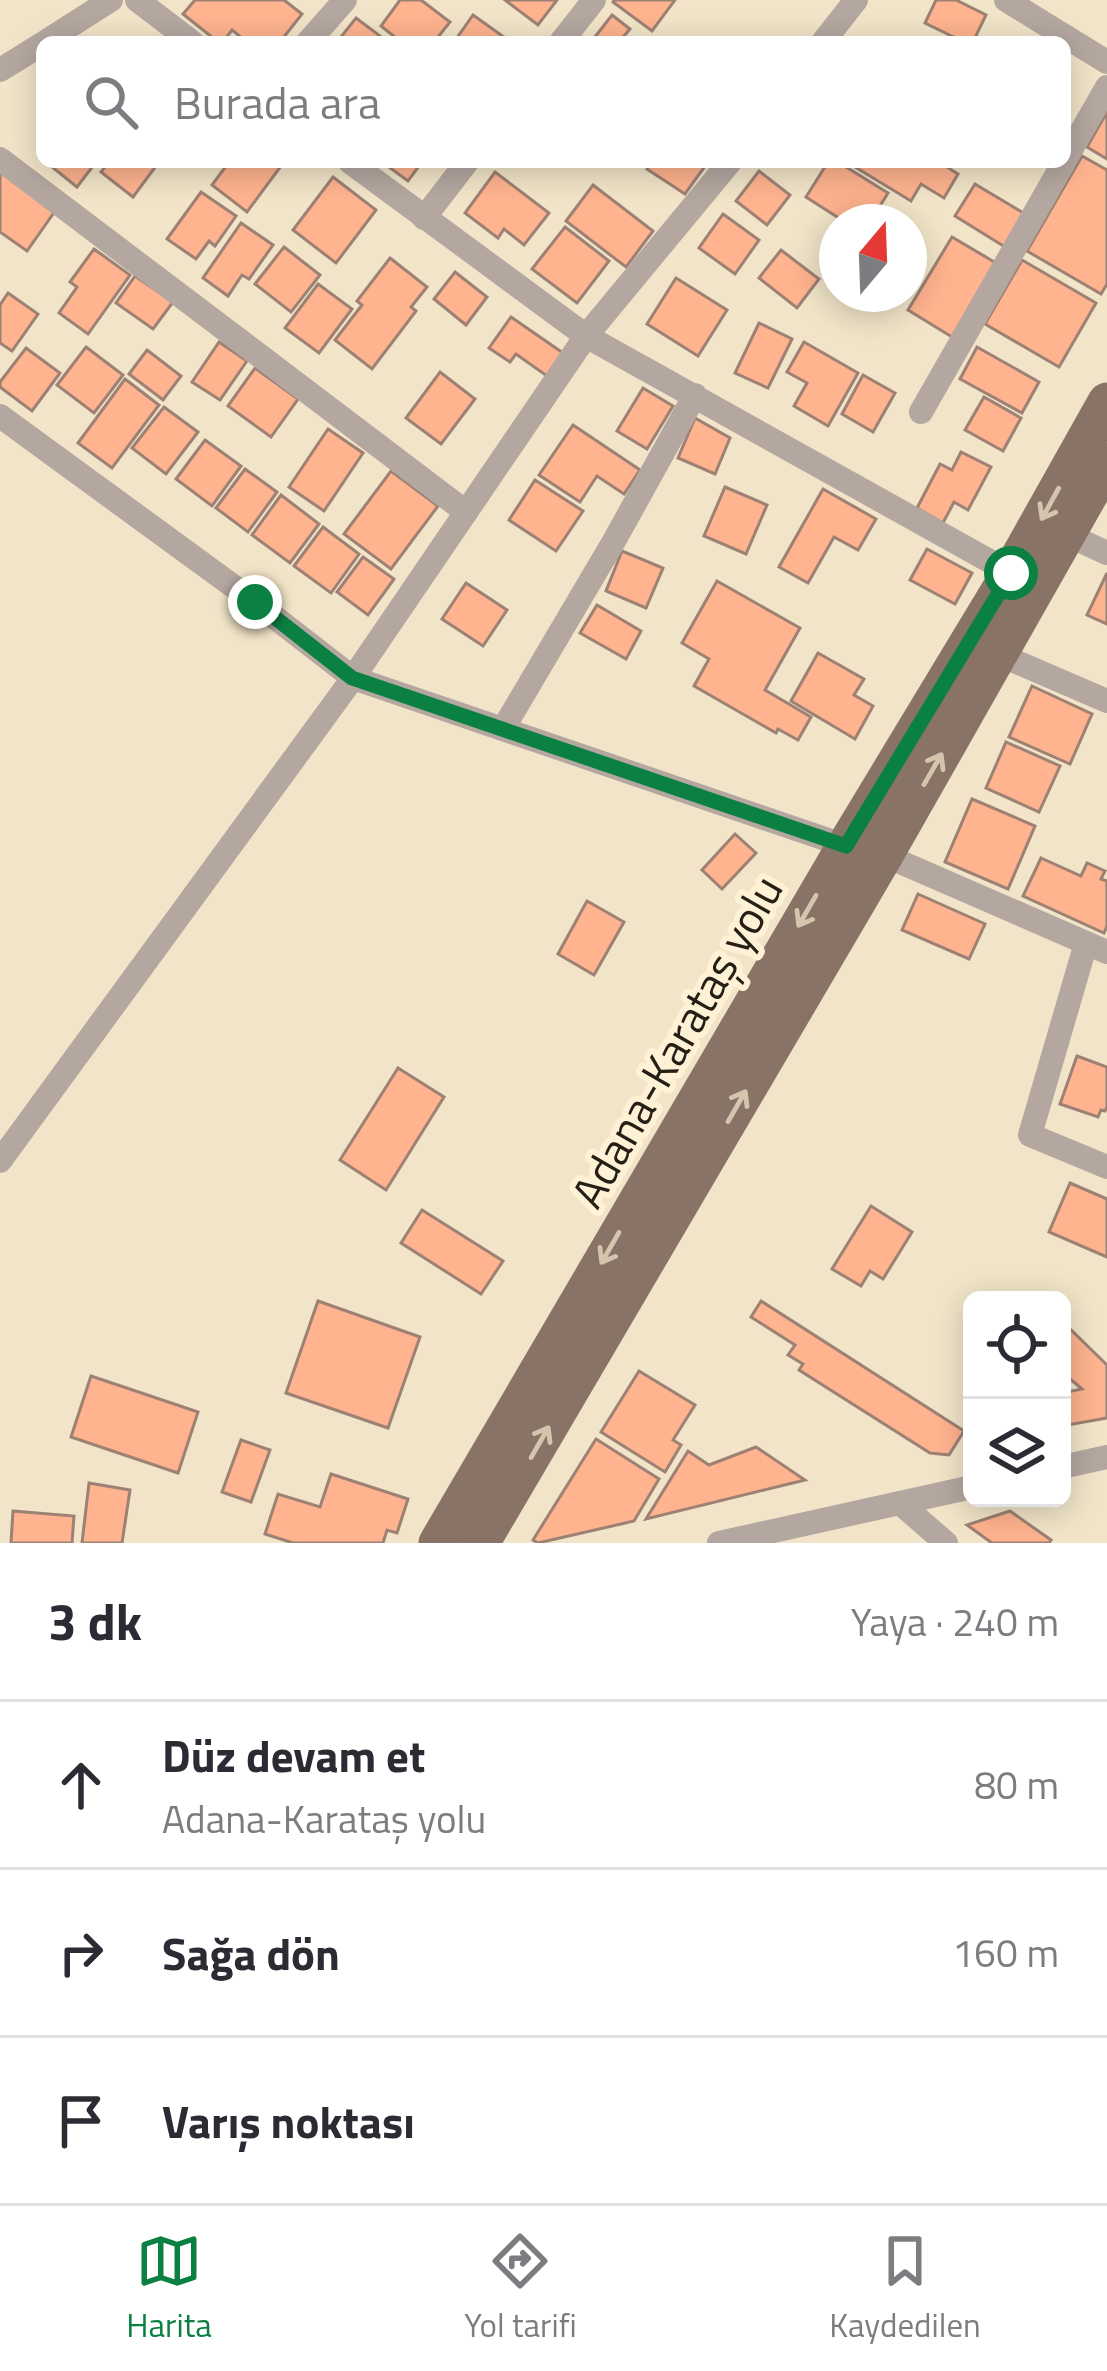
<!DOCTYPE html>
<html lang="tr">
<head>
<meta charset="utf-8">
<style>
  body { margin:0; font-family:"Titillium Web",sans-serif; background:#f7f7f7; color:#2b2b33 }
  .controls { position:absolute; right:36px; bottom:36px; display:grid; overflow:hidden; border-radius:18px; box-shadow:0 6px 30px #0003 }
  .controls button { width:108px; height:108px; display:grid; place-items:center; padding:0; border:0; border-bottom:3px solid #e1e1e2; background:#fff; color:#2b2b33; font:60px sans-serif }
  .compass { position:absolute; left:819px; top:204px; width:108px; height:108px; border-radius:50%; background:#fff; box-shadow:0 6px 30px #0003; rotate:19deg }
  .stop { position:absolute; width:36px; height:36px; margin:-27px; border:9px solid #0b8043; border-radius:50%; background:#fff }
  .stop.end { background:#0b8043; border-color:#fff; box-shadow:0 3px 12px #0008 }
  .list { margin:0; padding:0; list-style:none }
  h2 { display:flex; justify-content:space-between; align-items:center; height:156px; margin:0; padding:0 48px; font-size:51px }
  h2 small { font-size:39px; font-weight:400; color:#7c7c81 }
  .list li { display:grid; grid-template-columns:78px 1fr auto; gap:36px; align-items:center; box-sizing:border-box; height:168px; padding:0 48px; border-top:3px solid #e1e1e2 }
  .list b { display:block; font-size:45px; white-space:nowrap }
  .list p { margin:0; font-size:39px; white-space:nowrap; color:#7c7c81 }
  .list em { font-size:39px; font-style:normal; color:#7c7c81 }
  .icon { flex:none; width:66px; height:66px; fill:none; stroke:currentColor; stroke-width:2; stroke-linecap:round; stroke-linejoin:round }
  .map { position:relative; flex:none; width:1107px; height:1543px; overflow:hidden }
  .search { position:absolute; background:#fff; box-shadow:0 6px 30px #0003; left:36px; right:36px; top:36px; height:132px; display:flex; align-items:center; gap:30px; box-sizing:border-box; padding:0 42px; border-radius:18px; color:#7c7c81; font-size:45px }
  .sheet { height:660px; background:#fff }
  nav { display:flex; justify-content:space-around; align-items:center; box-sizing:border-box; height:168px; border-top:3px solid #e1e1e2; background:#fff; font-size:33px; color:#7c7c81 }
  nav a { display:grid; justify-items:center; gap:6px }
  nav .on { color:#0b8043 }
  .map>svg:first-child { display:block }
  .building { fill:#ffb38f; stroke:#9d8174; stroke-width:3 }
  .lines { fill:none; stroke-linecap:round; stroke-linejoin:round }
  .street { stroke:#b4a7a0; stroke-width:24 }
  .primary { stroke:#897366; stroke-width:39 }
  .oneway { stroke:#d6c5ae }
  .route { stroke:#0b8043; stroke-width:15 }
  .labels { text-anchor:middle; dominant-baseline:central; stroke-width:12; stroke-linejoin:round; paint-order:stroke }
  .street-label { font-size:45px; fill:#252016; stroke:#fff1d5 }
</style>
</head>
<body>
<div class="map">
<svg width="1107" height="1543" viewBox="0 0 1107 1543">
  <rect width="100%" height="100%" fill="#f1e4c8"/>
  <g class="building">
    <polygon points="195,0 284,0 302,14 280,42 247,42 232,30 223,42 218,42 183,14"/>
    <polygon points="400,0 421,0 450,22 434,42 401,42 381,26"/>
    <polygon points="505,0 557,0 538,25"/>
    <polygon points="614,0 675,0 652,31 613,2"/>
    <polygon points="936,0 956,0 986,15 973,42 964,42 925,23"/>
    <polygon points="473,15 511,42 454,42"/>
    <polygon points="612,15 630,29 619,42 591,42"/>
    <polygon points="356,18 388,42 337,42"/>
    <polygon points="1107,112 1107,159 1087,147"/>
    <polygon points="1082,156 1107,170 1107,284 1101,294 1027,251"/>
    <polygon points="46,162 96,162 77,187"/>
    <polygon points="109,162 159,162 133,197 101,172"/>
    <polygon points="229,162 284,162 247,212 212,185"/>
    <polygon points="382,162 422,162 408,181"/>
    <polygon points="652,162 708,162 685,194 647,169"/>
    <polygon points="828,162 838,162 888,193 870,222 845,222 806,197"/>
    <polygon points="858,162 939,162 958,174 944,198 921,184 911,201 855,167"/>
    <polygon points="759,171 790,195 767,225 736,201"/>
    <polygon points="0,172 55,211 27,251 0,232"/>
    <polygon points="495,172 549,213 524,245 504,229 498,238 465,213"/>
    <polygon points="333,177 376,210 336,263 293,230"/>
    <polygon points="975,184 1025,214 1005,247 955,216"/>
    <polygon points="593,185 653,231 626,267 566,221"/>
    <polygon points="201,192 236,216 215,246 209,241 196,259 167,239"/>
    <polygon points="723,214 759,240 735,274 699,248"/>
    <polygon points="241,223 273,245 249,279 242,275 228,296 203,278"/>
    <polygon points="565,227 609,261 577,303 532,269"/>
    <polygon points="952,237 996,263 952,337 908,310"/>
    <polygon points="284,247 320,275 291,312 255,284"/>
    <polygon points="94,249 130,275 88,334 59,313 77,287 70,282"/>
    <polygon points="781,250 819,279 797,308 759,278"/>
    <polygon points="390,258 427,287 411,307 416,311 372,369 335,340 362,305 357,301"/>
    <polygon points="1022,260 1096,303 1059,367 985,324"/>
    <polygon points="455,272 487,297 466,325 434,299"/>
    <polygon points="135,276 173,302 153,329 116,303"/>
    <polygon points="676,278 727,310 698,356 647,324"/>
    <polygon points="318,284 352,309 319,353 285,328"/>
    <polygon points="8,293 38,314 12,351 0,343 0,305"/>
    <polygon points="511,317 563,353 547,376 516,354 510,362 489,348"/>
    <polygon points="759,323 792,339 768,388 735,373"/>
    <polygon points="219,342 247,361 220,400 192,382"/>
    <polygon points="804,342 858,373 828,426 794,406 807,383 787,372"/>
    <polygon points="86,347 123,375 94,413 57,385"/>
    <polygon points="977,347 1039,382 1022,413 960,379"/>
    <polygon points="26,348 60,373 32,411 0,387 0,382"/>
    <polygon points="147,350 181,376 163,400 129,374"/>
    <polygon points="255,368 298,399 271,437 228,406"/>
    <polygon points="440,372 475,399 441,444 406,418"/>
    <polygon points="863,375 895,393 873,432 842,414"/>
    <polygon points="125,379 159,405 112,468 78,443"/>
    <polygon points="643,388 673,406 647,449 617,431"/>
    <polygon points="984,397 1021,418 1003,451 965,430"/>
    <polygon points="164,407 198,432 166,474 132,448"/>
    <polygon points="695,418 730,438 715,474 678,458"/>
    <polygon points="573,425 640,470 624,494 597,476 580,502 539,475"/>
    <polygon points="328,429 363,453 324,511 289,487"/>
    <polygon points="205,440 241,466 212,506 176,479"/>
    <polygon points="961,452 991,467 968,510 954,502 943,523 917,508 940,464 952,470"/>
    <polygon points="245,469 277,492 248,532 216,508"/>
    <polygon points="391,471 438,506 391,569 344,534"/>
    <polygon points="535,480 583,511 556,551 509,520"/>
    <polygon points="725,487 767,505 746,554 704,536"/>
    <polygon points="823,489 876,519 858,550 834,537 808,583 779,567"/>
    <polygon points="281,495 319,524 290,563 252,535"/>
    <polygon points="323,527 359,554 331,593 294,566"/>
    <polygon points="927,549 972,573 955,604 910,580"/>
    <polygon points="622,551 663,568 646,608 606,591"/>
    <polygon points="363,557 394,579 368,615 337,592"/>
    <polygon points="1107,573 1107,624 1087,615"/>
    <polygon points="717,581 800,628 765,690 811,717 798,740 778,729 776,733 694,686 709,659 682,643"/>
    <polygon points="466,583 507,610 483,646 442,619"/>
    <polygon points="597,605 641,631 626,659 580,633"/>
    <polygon points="818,653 864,679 854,695 873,706 855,739 791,701"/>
    <polygon points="1032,686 1092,714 1070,764 1009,737"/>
    <polygon points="1006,742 1060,766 1039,812 986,788"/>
    <polygon points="972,799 1035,826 1008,889 945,862"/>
    <polygon points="735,834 756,853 722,889 702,870"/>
    <polygon points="1041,858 1081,876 1087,863 1105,871 1101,879 1107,881 1107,926 1104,933 1023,896"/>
    <polygon points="918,894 985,924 969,959 902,930"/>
    <polygon points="587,901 624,922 594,975 558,954"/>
    <polygon points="1077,1056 1107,1067 1107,1107 1105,1111 1101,1110 1098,1117 1060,1104"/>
    <polygon points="398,1068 444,1097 386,1190 340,1160"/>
    <polygon points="1070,1183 1107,1199 1107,1257 1049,1232"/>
    <polygon points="871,1206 912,1232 883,1279 870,1271 861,1286 832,1269"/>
    <polygon points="422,1210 503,1261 481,1294 401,1243"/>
    <polygon points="318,1301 420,1337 388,1428 286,1393"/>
    <polygon points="761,1301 964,1431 949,1455 930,1453 799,1370 803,1364 788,1355 795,1345 751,1317"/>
    <polygon points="1062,1321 1107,1365 1107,1418 1062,1426 1062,1393 1082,1389 1062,1372"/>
    <polygon points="639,1371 695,1405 673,1440 681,1445 665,1472 601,1432"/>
    <polygon points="91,1376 198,1412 178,1473 71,1437"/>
    <polygon points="596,1439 659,1479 634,1521 538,1543 533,1540"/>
    <polygon points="241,1440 270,1450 251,1502 222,1492"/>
    <polygon points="756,1447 805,1480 646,1519 688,1451 709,1465"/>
    <polygon points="331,1474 408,1499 397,1533 387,1530 383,1543 293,1543 265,1534 278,1494 320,1507"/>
    <polygon points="89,1483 130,1490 122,1543 82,1543"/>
    <polygon points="13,1511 74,1516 72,1543 11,1543"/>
    <polygon points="1010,1511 1051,1540 1049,1543 992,1543 967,1525"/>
  </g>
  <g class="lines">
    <g class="street">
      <polyline points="137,0 192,42"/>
      <polyline points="1006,0 1107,62"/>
      <polyline points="45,42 111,0"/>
      <polyline points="308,42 345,0"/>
      <polyline points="561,42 594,0"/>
      <polyline points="823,42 856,0"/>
      <polyline points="0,70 42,44"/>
      <polyline points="0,159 466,512"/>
      <polyline points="1065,160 1107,87"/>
      <polyline points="350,162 586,336 1011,573"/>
      <polyline points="424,218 467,162"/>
      <polyline points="921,412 1064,162"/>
      <polyline points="0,416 255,602 353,678 846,846"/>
      <polyline points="1066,534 1107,553"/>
      <polyline points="998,654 1107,701"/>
      <polyline points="503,729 614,541 695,395"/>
      <polyline points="884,855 1107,952"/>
      <polyline points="1086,943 1030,1135 1107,1167"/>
      <polyline points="0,1161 353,678 586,336 730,162"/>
      <polyline points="1062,1467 1107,1457"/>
      <polyline points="900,1503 946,1543"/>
      <polyline points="719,1543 972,1487"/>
    </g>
    <g class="primary">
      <polyline points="438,1543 846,846 1011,573 1107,402"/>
      <polyline points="480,1543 884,855 1107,462"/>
    </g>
  </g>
  <defs><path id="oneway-shaft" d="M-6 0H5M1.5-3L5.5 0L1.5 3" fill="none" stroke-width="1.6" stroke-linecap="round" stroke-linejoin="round" transform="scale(3)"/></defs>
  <g class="oneway">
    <use href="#oneway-shaft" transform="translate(1050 504) rotate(119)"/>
    <use href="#oneway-shaft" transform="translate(933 769) rotate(-60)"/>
    <use href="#oneway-shaft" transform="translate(807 911) rotate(120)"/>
    <use href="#oneway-shaft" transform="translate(737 1106) rotate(-60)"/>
    <use href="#oneway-shaft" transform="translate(610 1248) rotate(120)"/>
    <use href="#oneway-shaft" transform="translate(540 1442) rotate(-60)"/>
  </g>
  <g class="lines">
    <polyline class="route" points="255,602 352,678 846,846 1011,573"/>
  </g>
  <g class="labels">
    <g class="street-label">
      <text transform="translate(676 1041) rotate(-60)">Adana-Karataş yolu</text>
    </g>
  </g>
</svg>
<div class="controls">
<button><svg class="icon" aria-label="locate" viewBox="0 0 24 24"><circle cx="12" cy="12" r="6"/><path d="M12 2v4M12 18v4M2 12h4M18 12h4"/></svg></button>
<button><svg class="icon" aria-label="layers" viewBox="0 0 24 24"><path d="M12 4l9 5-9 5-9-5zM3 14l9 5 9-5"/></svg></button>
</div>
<svg class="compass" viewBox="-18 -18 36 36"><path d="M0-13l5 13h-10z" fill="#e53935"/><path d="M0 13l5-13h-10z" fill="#7c7c81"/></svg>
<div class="stop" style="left:1011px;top:573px"></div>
<div class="stop end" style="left:255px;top:602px"></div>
<div class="search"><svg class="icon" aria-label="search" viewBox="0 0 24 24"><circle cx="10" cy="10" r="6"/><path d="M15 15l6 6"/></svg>Burada ara</div>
</div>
<section class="sheet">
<h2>3 dk<small>Yaya · 240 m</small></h2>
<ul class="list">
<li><svg class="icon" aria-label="ahead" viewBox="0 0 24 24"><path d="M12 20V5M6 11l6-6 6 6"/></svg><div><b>Düz devam et</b><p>Adana-Karataş yolu</p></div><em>80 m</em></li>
<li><svg class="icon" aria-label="right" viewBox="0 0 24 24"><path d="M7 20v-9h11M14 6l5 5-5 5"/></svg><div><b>Sağa dön</b></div><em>160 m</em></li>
<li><svg class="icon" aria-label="arrive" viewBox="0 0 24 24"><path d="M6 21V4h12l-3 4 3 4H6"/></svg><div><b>Varış noktası</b></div></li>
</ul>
</section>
<nav>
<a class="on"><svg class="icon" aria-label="map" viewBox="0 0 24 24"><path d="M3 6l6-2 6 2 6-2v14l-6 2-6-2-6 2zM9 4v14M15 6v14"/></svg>Harita</a>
<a><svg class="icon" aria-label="directions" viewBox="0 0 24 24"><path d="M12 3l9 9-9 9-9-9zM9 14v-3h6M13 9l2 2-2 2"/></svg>Yol tarifi</a>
<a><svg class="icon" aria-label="saved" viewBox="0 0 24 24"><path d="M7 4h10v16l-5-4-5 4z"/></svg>Kaydedilen</a>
</nav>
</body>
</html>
